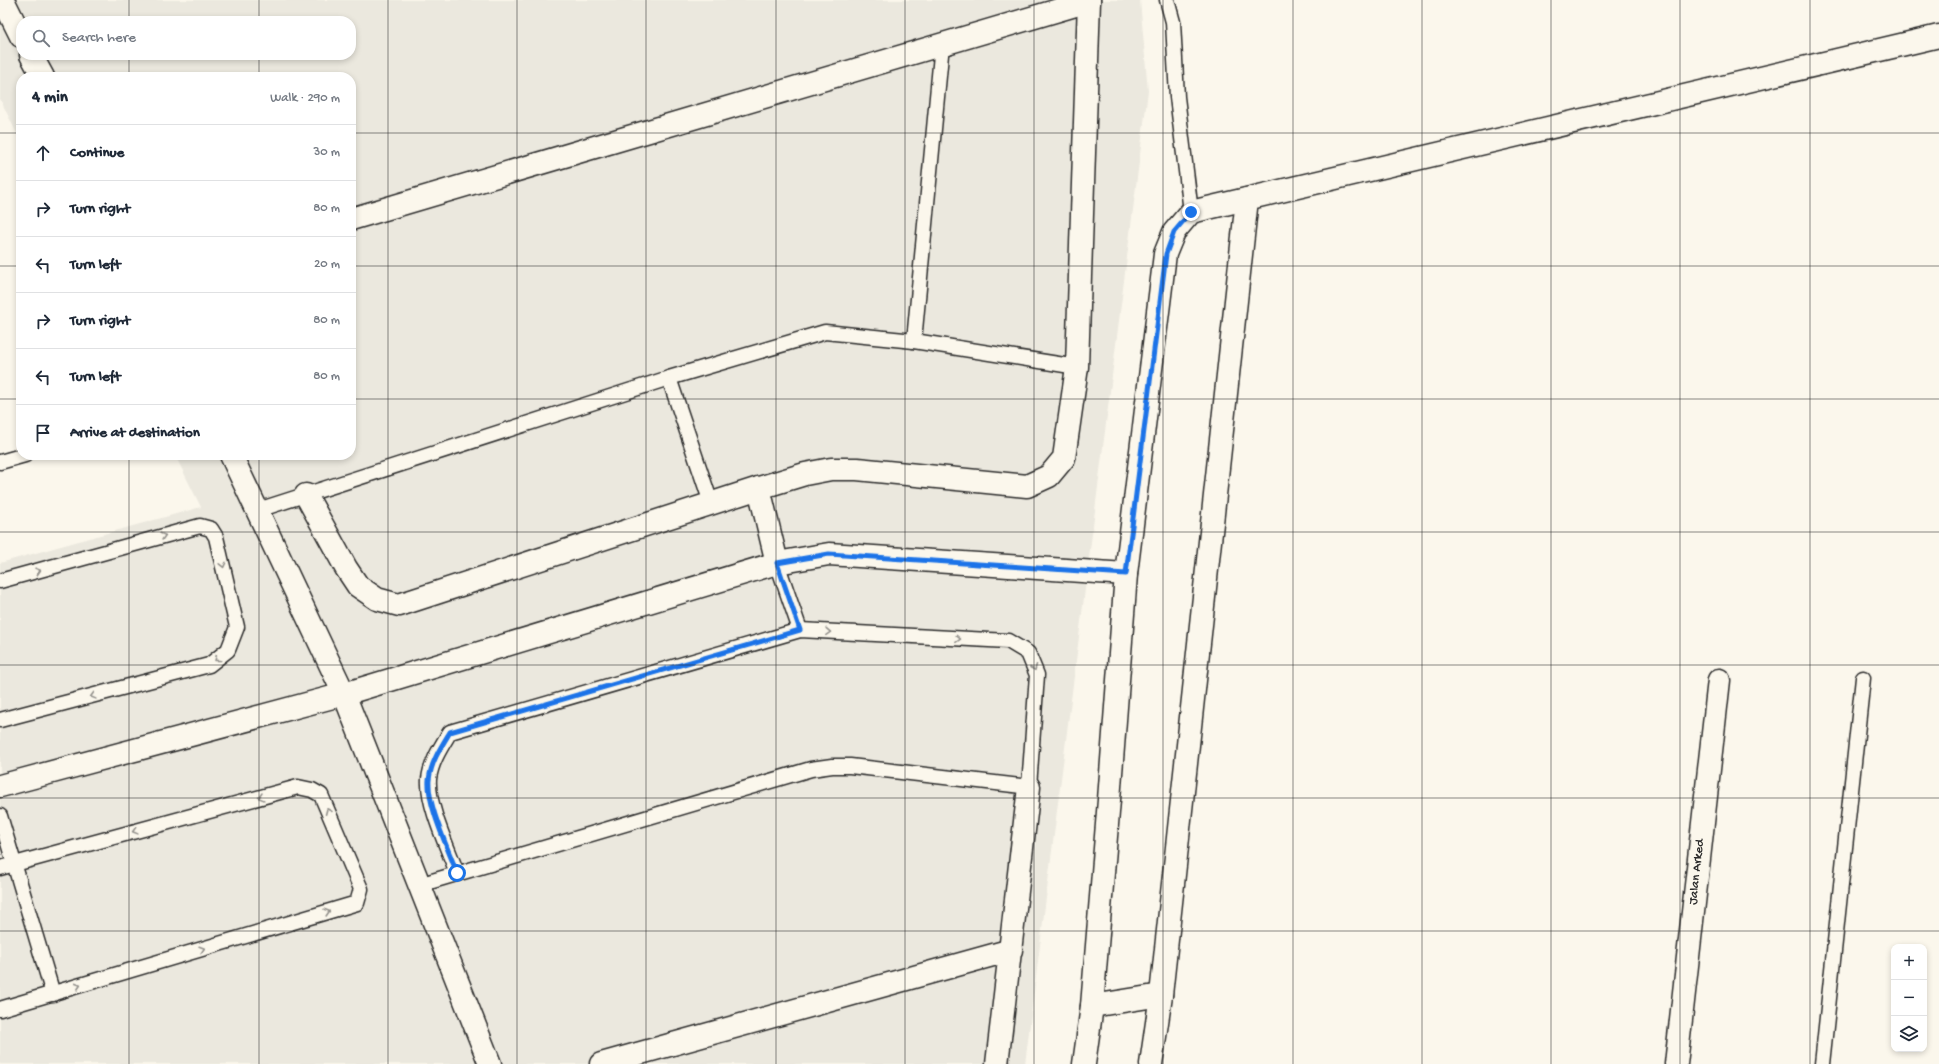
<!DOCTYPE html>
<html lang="en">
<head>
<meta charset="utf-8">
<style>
  body { margin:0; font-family:"Gochi Hand",sans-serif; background:#f6f6f7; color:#1f2937 }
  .controls { position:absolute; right:12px; bottom:12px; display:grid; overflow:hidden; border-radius:8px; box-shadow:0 2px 6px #0003 }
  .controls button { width:36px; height:36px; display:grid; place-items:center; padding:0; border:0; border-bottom:1px solid #e0e1e3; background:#fff; color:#1f2937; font:20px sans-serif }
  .stop { position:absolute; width:12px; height:12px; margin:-9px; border:3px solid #1a73e8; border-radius:50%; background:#fff }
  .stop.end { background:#1a73e8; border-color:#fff; box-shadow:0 1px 4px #0008 }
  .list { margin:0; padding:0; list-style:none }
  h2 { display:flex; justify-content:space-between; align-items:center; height:52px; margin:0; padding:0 16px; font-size:17px }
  h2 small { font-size:13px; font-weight:400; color:#747a83 }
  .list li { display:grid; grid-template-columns:26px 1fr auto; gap:12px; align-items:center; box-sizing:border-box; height:56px; padding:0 16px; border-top:1px solid #e0e1e3 }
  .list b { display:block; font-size:15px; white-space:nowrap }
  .list em { font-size:13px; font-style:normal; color:#747a83 }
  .icon { flex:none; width:22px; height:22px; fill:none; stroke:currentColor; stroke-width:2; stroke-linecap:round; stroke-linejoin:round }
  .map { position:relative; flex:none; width:1939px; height:1064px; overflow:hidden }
  .search { position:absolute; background:#fff; box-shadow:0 2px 6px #0003; left:16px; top:16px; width:340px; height:44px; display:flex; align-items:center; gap:10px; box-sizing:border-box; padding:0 14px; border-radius:16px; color:#747a83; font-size:15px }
  .panel { position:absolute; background:#fff; box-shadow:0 2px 6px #0003; left:16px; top:72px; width:340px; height:388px; border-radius:16px }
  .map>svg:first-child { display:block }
  .built { fill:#ebe8de; fill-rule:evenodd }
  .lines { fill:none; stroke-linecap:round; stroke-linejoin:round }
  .lane-casing { stroke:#2b2b2b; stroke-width:17 }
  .street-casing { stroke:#2b2b2b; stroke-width:25 }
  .lane { stroke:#fbf7ec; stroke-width:14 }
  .street { stroke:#fbf7ec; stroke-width:22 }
  .oneway { stroke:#93918c }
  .route { stroke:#1a73e8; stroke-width:5 }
  .grid { fill:none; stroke:#2b2b2b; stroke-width:1; stroke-opacity:0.55 }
  .labels { text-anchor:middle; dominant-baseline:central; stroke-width:3; stroke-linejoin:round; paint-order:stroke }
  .street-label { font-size:13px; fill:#2b2b2b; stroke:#fbf7ec }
</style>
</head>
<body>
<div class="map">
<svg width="1939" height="1064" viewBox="0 0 1939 1064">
  <rect width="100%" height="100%" fill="#fbf7ec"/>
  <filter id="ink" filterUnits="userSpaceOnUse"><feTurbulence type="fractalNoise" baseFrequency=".025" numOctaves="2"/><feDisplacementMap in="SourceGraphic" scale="8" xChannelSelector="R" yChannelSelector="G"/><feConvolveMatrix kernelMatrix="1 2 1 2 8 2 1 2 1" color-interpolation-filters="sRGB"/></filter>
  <g filter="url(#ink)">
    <path class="built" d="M 0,0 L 1140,0 L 1148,91 L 1025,1064 L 0,1064 L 0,563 L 201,507 L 175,455 L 351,455 L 351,77 L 21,77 L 21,142 L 0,99 ZM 21,21 L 351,21 L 351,55 L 21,55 Z"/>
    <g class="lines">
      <g class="lane-casing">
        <g id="lane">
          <polyline points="1167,0 1173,22 1177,97 1191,212"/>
          <polyline points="914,341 942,44"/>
          <polyline points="669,378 711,503"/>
          <polyline points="0,462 25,455"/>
          <polyline points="258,510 669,378 825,332 914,341 1077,367"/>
          <polyline points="777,563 800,630"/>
          <polyline points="0,581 200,526 211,529 216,537 237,627 228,650 209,665 0,720"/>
          <polyline points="0,816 53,994"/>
          <polyline points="0,868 298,787 312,790 321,795 361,889 357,903 0,1009"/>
          <path d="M 419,885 L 811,769 L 832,766 L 850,766 L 1029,787 L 1037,675 L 1028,653 L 1008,641 L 800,630 L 450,732 C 441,747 431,762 429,779 C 427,805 448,848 457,873"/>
          <polyline points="1822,1064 1863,678"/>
        </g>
      </g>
      <g class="street-casing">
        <g id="street">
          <polyline points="3,0 21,36"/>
          <polyline points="31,55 43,77"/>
          <polyline points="351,219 1089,1"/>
          <polyline points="231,455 344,694 490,1064"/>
          <polyline points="759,488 777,563"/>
          <polyline points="306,495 346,568 358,586 377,599 399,605 759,488 805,474 831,469 857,469 1027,486 1049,476 1064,458 1077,367 1089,0"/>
          <polyline points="0,786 344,694 777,563 829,554 1126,574"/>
          <polyline points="1092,1006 1161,995"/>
          <polyline points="601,1064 1011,950"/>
          <polyline points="997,1064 1029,787"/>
          <polyline points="1084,1064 1092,1006 1109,800 1126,574 1165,254 1174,232 1191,212 1939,36"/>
          <polyline points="1151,1064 1161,995 1247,199"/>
          <polyline points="1676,1064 1719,680"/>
        </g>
      </g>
      <use href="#lane" class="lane"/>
      <use href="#street" class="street"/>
    </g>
    <defs><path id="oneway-chevron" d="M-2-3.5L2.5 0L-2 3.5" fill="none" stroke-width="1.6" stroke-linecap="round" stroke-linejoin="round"/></defs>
    <g class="oneway">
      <use href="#oneway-chevron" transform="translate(163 536) rotate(-16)"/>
      <use href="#oneway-chevron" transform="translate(223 565) rotate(77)"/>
      <use href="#oneway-chevron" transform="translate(38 571) rotate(-16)"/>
      <use href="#oneway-chevron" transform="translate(828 632) rotate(3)"/>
      <use href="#oneway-chevron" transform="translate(958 639) rotate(3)"/>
      <use href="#oneway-chevron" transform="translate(217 659) rotate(142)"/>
      <use href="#oneway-chevron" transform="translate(1034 668) rotate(68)"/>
      <use href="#oneway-chevron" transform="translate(93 696) rotate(165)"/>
      <use href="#oneway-chevron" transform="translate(261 797) rotate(165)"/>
      <use href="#oneway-chevron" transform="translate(328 811) rotate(-113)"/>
      <use href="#oneway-chevron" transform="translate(135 831) rotate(165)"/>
      <use href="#oneway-chevron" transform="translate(327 912) rotate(-17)"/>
      <use href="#oneway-chevron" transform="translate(202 949) rotate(-17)"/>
      <use href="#oneway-chevron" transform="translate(78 986) rotate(-17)"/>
    </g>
  </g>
  <g class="lines" filter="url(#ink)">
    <path class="route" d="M 457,873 C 448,848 427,805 429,780 C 431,762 441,747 450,732 L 800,630 L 777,563 L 829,554 L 1126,574 L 1166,254 L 1174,232 L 1191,212"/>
  </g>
  <path class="grid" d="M 129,0 L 129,21M 259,0 L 259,21M 388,0 L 388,1064M 517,0 L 517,1064M 646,0 L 646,1064M 776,0 L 776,1064M 905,0 L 905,1064M 1034,0 L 1034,1064M 1163,0 L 1163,1064M 1293,0 L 1293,1064M 1422,0 L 1422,1064M 1551,0 L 1551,1064M 1680,0 L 1680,1064M 1810,0 L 1810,1064M 129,55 L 129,77M 259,55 L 259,77M 0,133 L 21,133M 351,133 L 1939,133M 0,266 L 21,266M 351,266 L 1939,266M 0,399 L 21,399M 351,399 L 1939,399M 129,455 L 129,1064M 259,455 L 259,1064M 0,532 L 1939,532M 0,665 L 1939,665M 0,798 L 1939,798M 0,931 L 1939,931"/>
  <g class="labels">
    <g class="street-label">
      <text transform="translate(1697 872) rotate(-84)">Jalan Arked</text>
    </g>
  </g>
</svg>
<div class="controls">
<button>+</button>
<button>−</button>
<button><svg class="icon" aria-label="layers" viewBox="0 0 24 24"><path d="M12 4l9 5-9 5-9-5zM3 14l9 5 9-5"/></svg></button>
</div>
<div class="stop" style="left:457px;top:873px"></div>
<div class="stop end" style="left:1191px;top:212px"></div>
<div class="search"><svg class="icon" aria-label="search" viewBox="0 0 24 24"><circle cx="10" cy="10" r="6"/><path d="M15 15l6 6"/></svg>Search here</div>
<section class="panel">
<h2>4 min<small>Walk · 290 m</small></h2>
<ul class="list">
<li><svg class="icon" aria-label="ahead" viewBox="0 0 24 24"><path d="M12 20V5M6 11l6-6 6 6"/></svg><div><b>Continue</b></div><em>30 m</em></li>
<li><svg class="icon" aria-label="right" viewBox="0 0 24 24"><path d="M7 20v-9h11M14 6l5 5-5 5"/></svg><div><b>Turn right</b></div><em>80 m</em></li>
<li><svg class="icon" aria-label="left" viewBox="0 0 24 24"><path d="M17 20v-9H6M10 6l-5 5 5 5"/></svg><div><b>Turn left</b></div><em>20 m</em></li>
<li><svg class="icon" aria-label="right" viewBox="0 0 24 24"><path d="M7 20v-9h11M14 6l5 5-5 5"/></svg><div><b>Turn right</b></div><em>80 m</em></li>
<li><svg class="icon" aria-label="left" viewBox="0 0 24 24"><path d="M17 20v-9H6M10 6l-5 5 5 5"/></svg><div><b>Turn left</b></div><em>80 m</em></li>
<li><svg class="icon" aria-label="arrive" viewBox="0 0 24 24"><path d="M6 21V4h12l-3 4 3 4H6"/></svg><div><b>Arrive at destination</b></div></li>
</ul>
</section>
</div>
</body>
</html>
